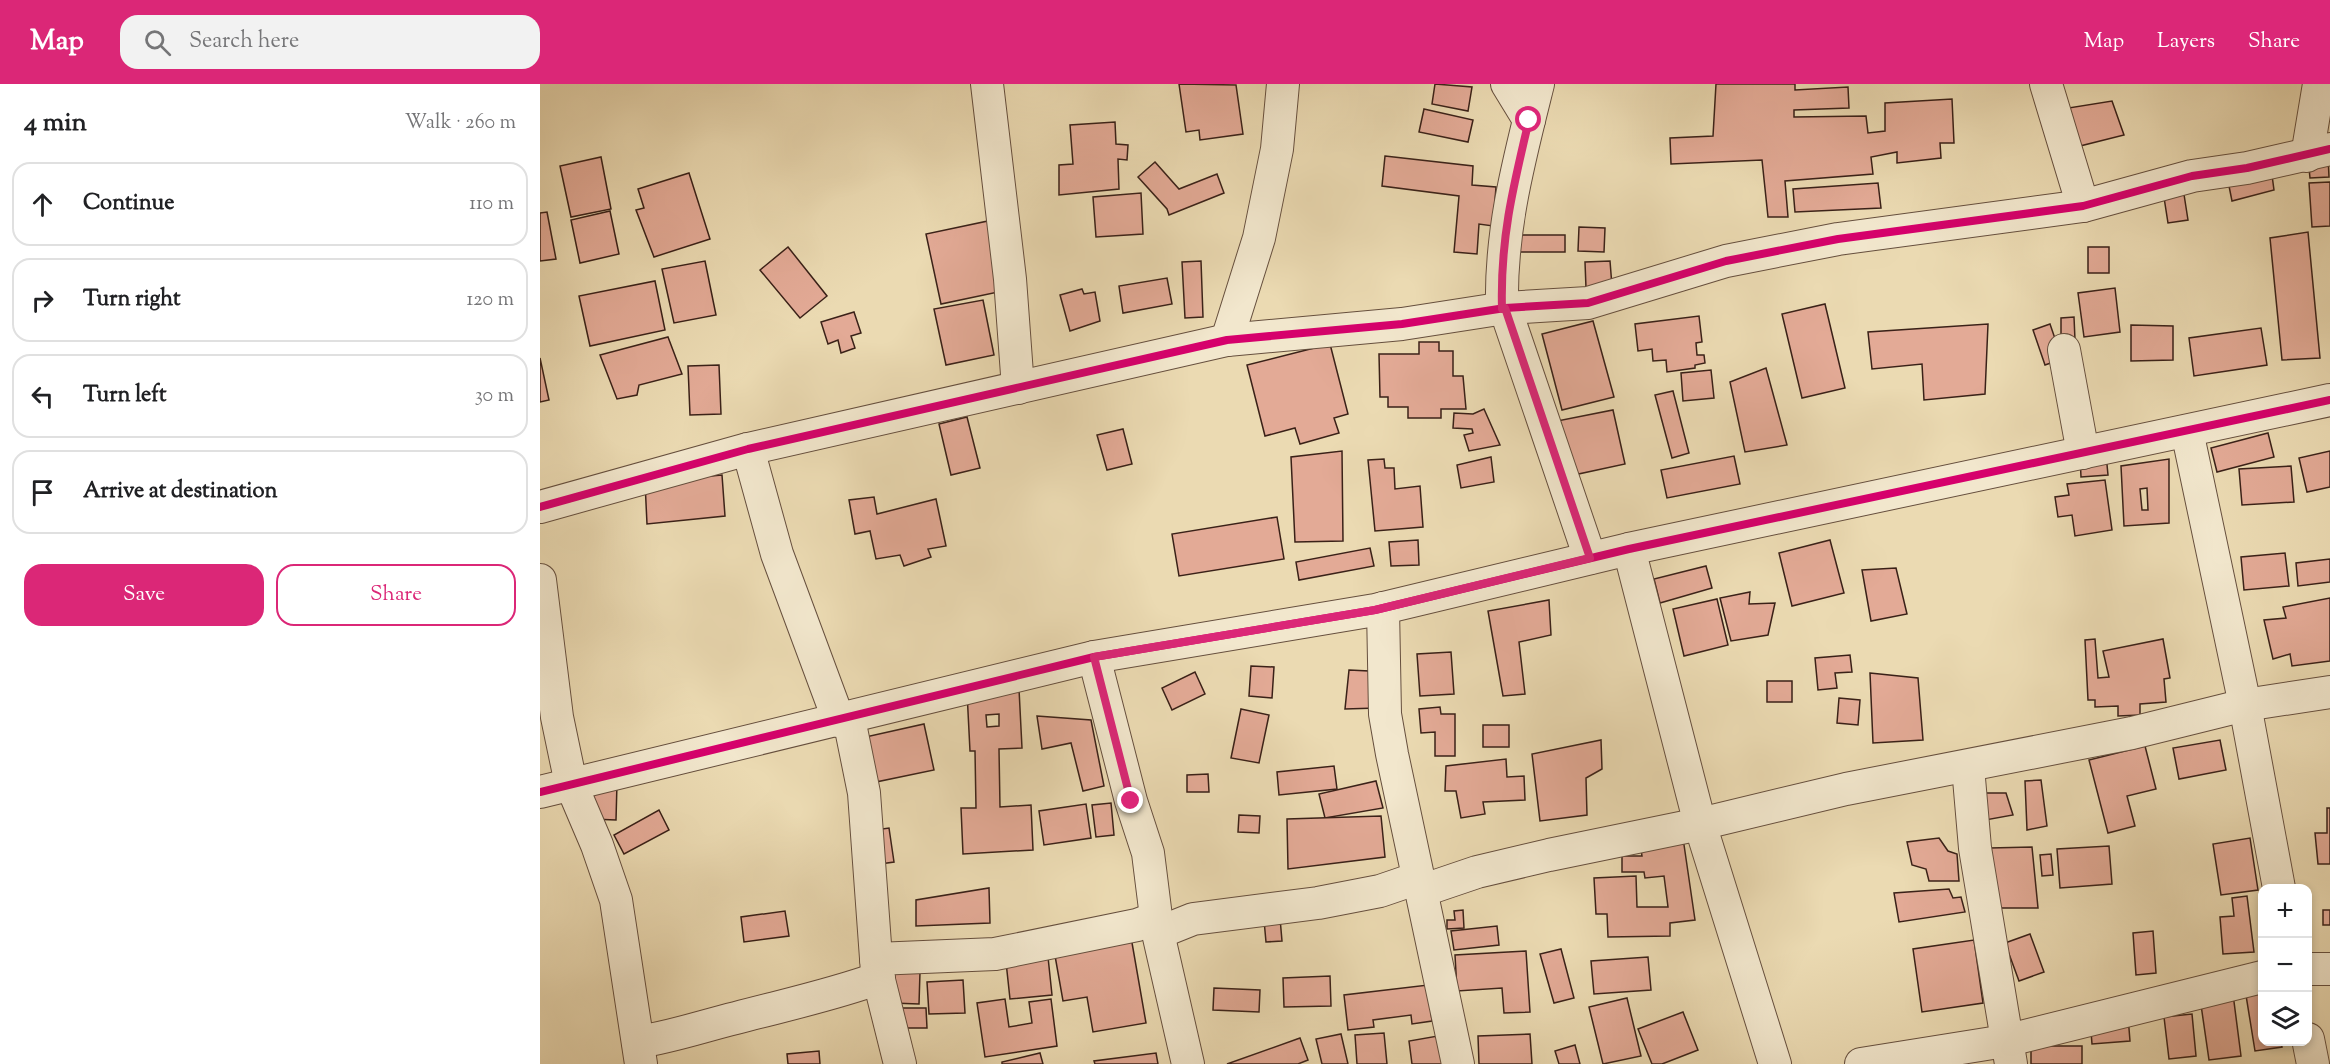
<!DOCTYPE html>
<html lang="en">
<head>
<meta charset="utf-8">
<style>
  body { margin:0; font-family:"Sorts Mill Goudy",serif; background:#f2f2f2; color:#202124 }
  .controls { position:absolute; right:18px; bottom:18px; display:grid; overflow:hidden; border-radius:12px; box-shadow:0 3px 9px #0003 }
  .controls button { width:54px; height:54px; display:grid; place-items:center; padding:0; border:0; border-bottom:2px solid #e0e0e0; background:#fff; color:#202124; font:30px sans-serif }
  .stop { position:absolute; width:18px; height:18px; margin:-14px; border:4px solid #db2777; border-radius:50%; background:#fff }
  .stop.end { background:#db2777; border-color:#fff; box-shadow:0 2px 6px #0008 }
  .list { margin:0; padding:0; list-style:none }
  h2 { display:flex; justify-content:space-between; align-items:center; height:78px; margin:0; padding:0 24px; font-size:26px }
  h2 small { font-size:20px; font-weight:400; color:#757577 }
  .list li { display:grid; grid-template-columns:39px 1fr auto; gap:18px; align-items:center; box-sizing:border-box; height:84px; margin:0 12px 12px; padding:0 12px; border:2px solid #e0e0e0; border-radius:18px }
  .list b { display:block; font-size:22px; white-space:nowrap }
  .list em { font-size:20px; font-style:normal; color:#757577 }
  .actions { display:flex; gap:12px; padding:18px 24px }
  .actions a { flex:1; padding:14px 0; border:2px solid #db2777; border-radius:18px; text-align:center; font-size:21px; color:#db2777 }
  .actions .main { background:#db2777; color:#fff }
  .icon { flex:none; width:33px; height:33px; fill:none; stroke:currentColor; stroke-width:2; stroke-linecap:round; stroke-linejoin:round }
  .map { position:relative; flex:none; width:1790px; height:980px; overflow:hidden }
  header { display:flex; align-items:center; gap:36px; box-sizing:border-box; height:84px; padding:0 30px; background:#db2777; color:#fff }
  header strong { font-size:28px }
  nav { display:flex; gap:33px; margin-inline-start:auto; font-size:21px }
  .search { width:420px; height:54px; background:#f2f2f2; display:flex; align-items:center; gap:15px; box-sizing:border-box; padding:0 21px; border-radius:18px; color:#757577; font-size:22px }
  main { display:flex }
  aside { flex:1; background:#fff }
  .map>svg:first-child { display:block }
  .building { fill:#e3aa96; stroke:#3a2118; stroke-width:1.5; fill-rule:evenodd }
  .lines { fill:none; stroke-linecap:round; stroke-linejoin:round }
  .minor-casing { stroke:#664f3e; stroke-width:34 }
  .minor { stroke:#f2e7cd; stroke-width:32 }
  .cycleway-casing { stroke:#f2e7cd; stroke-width:11 }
  .cycleway { stroke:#d6006c; stroke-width:8 }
  .route { stroke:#db2777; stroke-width:8 }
</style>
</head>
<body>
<header>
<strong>Map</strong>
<div class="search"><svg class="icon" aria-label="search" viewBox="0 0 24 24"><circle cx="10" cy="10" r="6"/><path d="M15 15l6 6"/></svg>Search here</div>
<nav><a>Map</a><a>Layers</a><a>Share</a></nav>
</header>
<main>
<aside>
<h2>4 min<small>Walk · 260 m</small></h2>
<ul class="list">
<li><svg class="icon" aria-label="ahead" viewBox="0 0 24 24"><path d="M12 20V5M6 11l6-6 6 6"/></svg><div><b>Continue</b></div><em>110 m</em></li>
<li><svg class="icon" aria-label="right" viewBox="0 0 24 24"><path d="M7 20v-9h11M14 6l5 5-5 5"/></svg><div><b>Turn right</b></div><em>120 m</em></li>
<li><svg class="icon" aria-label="left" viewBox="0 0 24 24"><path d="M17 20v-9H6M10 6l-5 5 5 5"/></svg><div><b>Turn left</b></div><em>30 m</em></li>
<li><svg class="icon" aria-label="arrive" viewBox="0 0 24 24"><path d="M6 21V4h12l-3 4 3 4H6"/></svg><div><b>Arrive at destination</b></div></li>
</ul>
<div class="actions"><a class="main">Save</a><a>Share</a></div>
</aside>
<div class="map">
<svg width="1790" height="980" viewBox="0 0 1790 980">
  <rect width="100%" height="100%" fill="#ebdab2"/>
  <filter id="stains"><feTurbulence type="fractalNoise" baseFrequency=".00333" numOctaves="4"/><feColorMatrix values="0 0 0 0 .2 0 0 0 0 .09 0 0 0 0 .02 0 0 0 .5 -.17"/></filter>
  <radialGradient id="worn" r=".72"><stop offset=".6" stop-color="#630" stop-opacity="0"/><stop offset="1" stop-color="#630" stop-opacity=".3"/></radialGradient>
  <g class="building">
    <polygon points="639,0 696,1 703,50 660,56 659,46 646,48"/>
    <polygon points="895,0 932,3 928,27 892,20"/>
    <polygon points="1176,0 1255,0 1255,6 1308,3 1309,24 1254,26 1254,33 1326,32 1328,49 1345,47 1345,19 1412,15 1414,59 1400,59 1401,74 1357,79 1357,68 1331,73 1333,90 1245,97 1248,133 1228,133 1222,76 1131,80 1130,54 1173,52"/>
    <polygon points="1572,17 1584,51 1532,64 1522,25"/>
    <polygon points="884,25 933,36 928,58 879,48"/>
    <polygon points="575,38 576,60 588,61 587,76 578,75 579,105 519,111 519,81 533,80 530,41"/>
    <polygon points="845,72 933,82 932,101 956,103 953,142 939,140 937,170 914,168 919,112 842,102"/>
    <polygon points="1788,72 1789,93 1770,94 1768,74"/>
    <polygon points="61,73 71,125 31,133 20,82"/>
    <polygon points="615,78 639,105 677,90 684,109 629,131 627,125 598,93"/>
    <polygon points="1731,84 1734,106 1692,117 1687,92"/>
    <polygon points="149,89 170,155 114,173 96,126 104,124 98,105"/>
    <polygon points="1790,98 1790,142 1772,143 1769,99"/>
    <polygon points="1338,99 1341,124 1255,128 1253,105"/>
    <polygon points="1643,104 1648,136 1628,139 1623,107"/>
    <polygon points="601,109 603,150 556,153 553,113"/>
    <polygon points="70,127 79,170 40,179 31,136"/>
    <polygon points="7,128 16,175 0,177 0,129"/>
    <polygon points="448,137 463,207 401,220 386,150"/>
    <polygon points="1039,143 1065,144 1064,168 1038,167"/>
    <polygon points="1768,148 1780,274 1742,276 1730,154"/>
    <rect x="975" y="151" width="50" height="17"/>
    <polygon points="248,163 287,212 260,234 220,186"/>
    <rect x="1548" y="163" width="21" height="26"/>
    <polygon points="165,177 176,231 134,239 122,185"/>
    <polygon points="661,177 663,233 645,234 642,178"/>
    <polygon points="1070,177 1072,202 1046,204 1045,178"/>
    <polygon points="627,194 632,220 583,229 579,202"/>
    <polygon points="115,197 125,246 50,262 39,212"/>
    <polygon points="1575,204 1580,248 1544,253 1538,209"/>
    <polygon points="542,205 544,210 555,208 560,237 530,247 520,211"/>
    <polygon points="443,216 454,271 406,281 394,225"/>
    <polygon points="1285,220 1305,304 1262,314 1242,230"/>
    <polygon points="314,228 321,249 311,252 315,264 301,269 298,256 288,260 281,238"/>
    <polygon points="1159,232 1162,258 1156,259 1157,271 1164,271 1165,279 1155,281 1155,284 1127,288 1126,276 1113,277 1112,265 1098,267 1095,240"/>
    <polygon points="1534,233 1535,256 1521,255 1521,234"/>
    <polygon points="1053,237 1074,313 1022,326 1002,250"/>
    <polygon points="1448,240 1445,310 1384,316 1382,280 1332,285 1328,248"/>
    <polygon points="1510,240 1522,275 1505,281 1493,246"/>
    <polygon points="1591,241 1633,242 1633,276 1591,277"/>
    <polygon points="1721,244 1727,281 1654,292 1649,254"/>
    <polygon points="128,253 142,290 99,301 97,311 77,315 60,271"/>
    <polygon points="879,258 899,258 899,267 913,267 913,292 923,292 926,325 901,325 901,334 868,334 868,323 848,323 848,313 840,313 839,270 879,270"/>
    <polygon points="790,260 808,330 794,334 799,349 760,360 755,344 725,352 707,281"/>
    <polygon points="0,274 9,316 0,318"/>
    <polygon points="179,281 181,330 150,331 148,282"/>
    <polygon points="1226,284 1247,361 1205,368 1190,298"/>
    <polygon points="1171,286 1174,314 1143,317 1141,289"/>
    <polygon points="1133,307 1149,369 1132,374 1115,311"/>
    <polygon points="944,325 960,361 929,367 924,351 933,349 932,345 913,344 914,329 933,330"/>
    <polygon points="1073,326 1085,380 1029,392 1017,337"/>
    <polygon points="427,333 440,384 411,391 399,340"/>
    <polygon points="583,345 592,380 567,386 557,351"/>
    <polygon points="1728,349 1734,373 1677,388 1671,364"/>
    <polygon points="802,367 803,457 755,458 751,373"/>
    <polygon points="1790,367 1790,403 1767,408 1759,374"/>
    <polygon points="1566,370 1568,391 1541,393 1540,372"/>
    <polygon points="1194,372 1200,400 1127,414 1121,386"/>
    <polygon points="951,373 954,398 921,404 917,381"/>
    <polygon points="844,375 845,384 854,384 855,405 880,402 883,443 835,447 828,376"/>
    <path d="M 1629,375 L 1629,439 L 1584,442 L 1581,382 ZM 1607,404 L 1608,426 L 1602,426 L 1600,405 Z"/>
    <polygon points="1751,382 1754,418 1702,421 1699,385"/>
    <polygon points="182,391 185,432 107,440 105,398"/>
    <polygon points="1565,396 1572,446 1535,452 1532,431 1518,433 1515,413 1529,411 1527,400"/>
    <polygon points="334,413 337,430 396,415 406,462 388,465 391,473 364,482 360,471 336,475 330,447 315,450 309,416"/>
    <polygon points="737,433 744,475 639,492 632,450"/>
    <polygon points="878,456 879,481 851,482 849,458"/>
    <polygon points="1290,456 1304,509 1252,522 1239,469"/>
    <polygon points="830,464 834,482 759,496 756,478"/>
    <polygon points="1745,469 1749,502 1704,506 1701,473"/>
    <polygon points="1790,475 1790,498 1758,502 1756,479"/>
    <polygon points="1166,482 1172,504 1120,519 1114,495"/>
    <polygon points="1356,484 1367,530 1331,537 1322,486"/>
    <polygon points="1210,508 1209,520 1235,519 1228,551 1191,557 1180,514"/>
    <polygon points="1790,514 1790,577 1752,582 1750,570 1733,575 1724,536 1746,534 1743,523"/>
    <polygon points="1177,515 1188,561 1144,572 1133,525"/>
    <polygon points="1009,516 1011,551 979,558 985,610 963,612 948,527"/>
    <polygon points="1555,555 1558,594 1569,593 1563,567 1623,555 1630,594 1624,595 1626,618 1600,620 1600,631 1578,632 1578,622 1555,623 1555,616 1548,616 1545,556"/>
    <polygon points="911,568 914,610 880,612 877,570"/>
    <polygon points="1310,571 1312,588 1295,589 1297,604 1278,606 1275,574"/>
    <polygon points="711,582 734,583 732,614 709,612"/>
    <polygon points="809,586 829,587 837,624 805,625"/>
    <polygon points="655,588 665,610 632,626 622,604"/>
    <polygon points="1330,589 1378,594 1383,656 1333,659"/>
    <rect x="1227" y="597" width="25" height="21"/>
    <path d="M 479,605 L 482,664 L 459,665 L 460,723 L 491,721 L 493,766 L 423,770 L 421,724 L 436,724 L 435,667 L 430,667 L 427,608 ZM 459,630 L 459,642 L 447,643 L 446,631 Z"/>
    <polygon points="1299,614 1320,616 1318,641 1297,639"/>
    <polygon points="900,623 901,630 915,630 915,672 895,672 895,648 881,649 879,625"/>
    <polygon points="701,625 729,631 719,679 691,674"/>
    <polygon points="497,632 551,636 564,702 543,707 531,659 502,665"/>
    <polygon points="384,640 394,686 331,699 321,654"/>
    <rect x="943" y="641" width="26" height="22"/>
    <polygon points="1061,656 1062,685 1046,694 1047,731 1000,737 992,670"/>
    <polygon points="1680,656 1686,686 1639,695 1633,664"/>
    <polygon points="1605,662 1616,705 1587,712 1595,742 1568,749 1549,676"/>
    <polygon points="966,675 967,693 984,692 985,716 943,718 945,730 921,734 916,707 905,707 906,682"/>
    <polygon points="794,682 797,705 739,711 737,688"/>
    <polygon points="668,690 669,708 647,708 647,691"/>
    <polygon points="1501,696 1507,742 1487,746 1485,697"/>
    <polygon points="836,697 843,724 785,734 779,710"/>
    <polygon points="53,698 77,699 76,736 51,735"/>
    <polygon points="1433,709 1466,709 1473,731 1440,737"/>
    <polygon points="571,719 574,751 556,753 552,721"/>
    <polygon points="546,720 551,754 504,761 499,727"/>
    <polygon points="1787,724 1790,724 1790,780 1778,780 1775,749 1787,749"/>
    <polygon points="119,726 129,746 84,770 74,751"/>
    <polygon points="699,731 720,732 719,749 698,748"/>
    <polygon points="841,732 845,773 748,785 747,735"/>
    <polygon points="349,744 354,778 333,781 328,747"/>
    <polygon points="1143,754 1155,836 1130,839 1130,852 1068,853 1067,830 1056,830 1054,794 1096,792 1097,823 1128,823 1124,792 1105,794 1104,788 1082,788 1082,772 1102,772 1100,759"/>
    <polygon points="1399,754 1408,767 1417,770 1419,797 1389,797 1386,785 1372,781 1367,758"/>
    <polygon points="1710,754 1718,806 1681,811 1673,760"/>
    <polygon points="1569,762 1572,800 1520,804 1517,765"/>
    <polygon points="1492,763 1498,824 1458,824 1450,764"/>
    <polygon points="1511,770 1513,791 1502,792 1500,771"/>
    <polygon points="449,804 450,839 376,842 376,816"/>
    <polygon points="1409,805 1413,814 1421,813 1425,828 1359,838 1354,809"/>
    <polygon points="1707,812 1714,868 1683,870 1680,833 1694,832 1692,814"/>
    <polygon points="923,826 924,844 907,845 907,836 915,836 914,827"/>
    <rect x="1783" y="826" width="7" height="15"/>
    <polygon points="245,827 249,852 204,858 201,833"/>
    <polygon points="740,834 742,857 726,858 724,836"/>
    <polygon points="957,842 959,861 914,866 911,847"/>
    <polygon points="1613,847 1616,889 1596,891 1593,849"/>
    <polygon points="1490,850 1504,888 1479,897 1465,859"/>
    <polygon points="591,853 606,939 553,948 547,913 523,917 514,866"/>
    <polygon points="1434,856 1443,919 1382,928 1373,865"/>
    <polygon points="1021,865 1034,914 1014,919 1000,870"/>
    <polygon points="986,867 990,928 964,929 962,904 917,907 915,871"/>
    <polygon points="508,873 512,911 470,915 466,878"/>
    <polygon points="1108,873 1111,906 1054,910 1051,877"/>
    <polygon points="352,887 380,888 379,920 352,919"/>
    <polygon points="790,892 791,922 744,923 743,894"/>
    <polygon points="423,896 425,929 389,930 387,898"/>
    <polygon points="888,901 892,937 872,940 871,931 833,936 834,943 808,946 804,911"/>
    <polygon points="1722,902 1722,958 1741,958 1742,963 1715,967 1705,905"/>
    <polygon points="674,904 720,906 719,928 673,926"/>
    <polygon points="1693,910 1701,972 1669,976 1660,914"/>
    <polygon points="1087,914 1101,972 1063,980 1049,923"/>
    <polygon points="465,915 469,943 492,939 489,918 511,915 517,962 445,973 437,919"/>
    <polygon points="361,924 386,924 387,944 361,944"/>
    <polygon points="1143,928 1158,966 1122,980 1112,980 1098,945"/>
    <polygon points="1652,930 1656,972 1629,975 1624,933"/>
    <polygon points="1588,932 1590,957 1552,960 1550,935"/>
    <polygon points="844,949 847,980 817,980 815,951"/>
    <polygon points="801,950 808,980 782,980 776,955"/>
    <polygon points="909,950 914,980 872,980 869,957"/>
    <polygon points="990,950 992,980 939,980 938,952"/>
    <polygon points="760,954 768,976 758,980 687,980"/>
    <polygon points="1035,961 1040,980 1019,980 1015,967"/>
    <rect x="1491" y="962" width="51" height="18"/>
    <polygon points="279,967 280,980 248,980 247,970"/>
    <polygon points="500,969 503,980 462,980 462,978"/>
    <polygon points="616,969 618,980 555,980 554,977"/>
  </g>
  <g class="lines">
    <g class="minor-casing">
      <g id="minor">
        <polyline points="447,0 470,195 478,304"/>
        <polyline points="967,0 989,36"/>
        <polyline points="1506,0 1543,122"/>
        <polyline points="1767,72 1779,0"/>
        <polyline points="965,224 1050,474"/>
        <path d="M 962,225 C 960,146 979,76 998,0"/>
        <polyline points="687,256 719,154 737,65 743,0"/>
        <polyline points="1524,266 1543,369"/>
        <polyline points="1647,347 1705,621 1739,804"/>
        <polyline points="208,365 237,470 299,637"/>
        <polyline points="0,423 208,365 687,256 862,240 965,224 1048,219 1186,177 1298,155 1543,122 1652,92 1707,84 1790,65"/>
        <polyline points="1089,465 1160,740 1235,980"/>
        <polyline points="0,496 17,633 31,700 57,761 76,816 101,980"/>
        <polyline points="843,524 845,630 852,670 918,980"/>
        <polyline points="554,573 591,717 608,769 618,849 648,980"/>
        <polyline points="309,635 324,709 337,888 360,980"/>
        <polyline points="1428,683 1435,764 1471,980"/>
        <polyline points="0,708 554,573 835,526 1089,465 1790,316"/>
        <polyline points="881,807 937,788 1009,771 1160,740 1306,705 1592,649 1705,621 1790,608"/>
        <polyline points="618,849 653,835 778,819 840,807 878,794"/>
        <polyline points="336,875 455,870 597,841 616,834"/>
        <polyline points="1768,885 1790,885"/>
        <polyline points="1768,955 1773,980"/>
        <path d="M 98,958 C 132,953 163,942 196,934 C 245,921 292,911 339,894"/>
        <polyline points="1321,980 1465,957 1722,893"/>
      </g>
    </g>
    <use href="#minor" class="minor"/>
    <g class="cycleway-casing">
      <g id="cycleway">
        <polyline points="0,423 208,365 687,256 862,240 965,224 1048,219 1186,177 1298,155 1543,122 1652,92 1707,84 1790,65"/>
        <polyline points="0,708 554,573 835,526 1089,465 1790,316"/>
      </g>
    </g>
    <use href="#cycleway" class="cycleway"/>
  </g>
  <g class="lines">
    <path class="route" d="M 591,717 L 554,573 L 835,526 L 1050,474 L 965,224 L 962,225 C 960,156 973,103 989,36"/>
  </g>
  <rect width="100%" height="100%" filter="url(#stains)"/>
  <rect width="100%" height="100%" fill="url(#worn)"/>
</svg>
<div class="controls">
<button>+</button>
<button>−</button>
<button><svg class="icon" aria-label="layers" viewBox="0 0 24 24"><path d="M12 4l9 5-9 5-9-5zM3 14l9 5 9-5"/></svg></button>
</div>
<div class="stop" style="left:989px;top:36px"></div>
<div class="stop end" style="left:591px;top:717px"></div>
</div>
</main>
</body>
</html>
